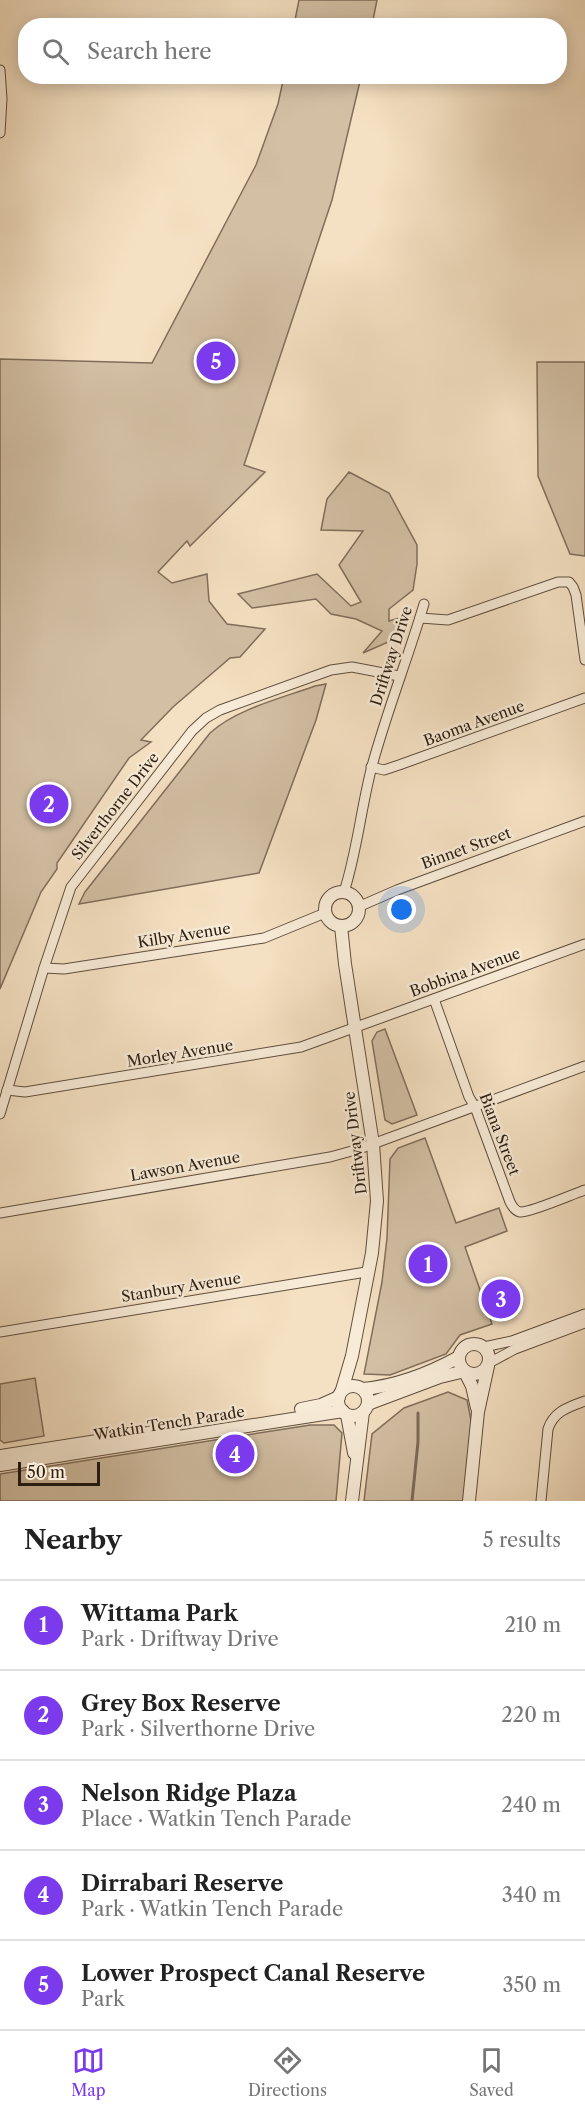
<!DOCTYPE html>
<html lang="en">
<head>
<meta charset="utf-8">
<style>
  body { margin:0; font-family:"Libre Caslon Text",serif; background:#f6f6f6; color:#222 }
  .scale { position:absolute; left:18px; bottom:15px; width:82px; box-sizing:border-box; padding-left:6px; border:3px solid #2d1e12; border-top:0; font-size:16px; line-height:21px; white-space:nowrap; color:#2d1e12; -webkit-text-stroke:4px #f8ebd7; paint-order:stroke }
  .you { position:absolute; left:402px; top:910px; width:21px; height:21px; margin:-15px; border:4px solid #fff; border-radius:50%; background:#1a73e8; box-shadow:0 0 0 9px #1a73e833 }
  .badge { display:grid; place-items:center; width:39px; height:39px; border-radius:50%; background:#7c3aed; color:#fff; font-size:20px; font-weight:700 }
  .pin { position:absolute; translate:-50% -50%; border:3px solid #fff; box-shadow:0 2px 6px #0006 }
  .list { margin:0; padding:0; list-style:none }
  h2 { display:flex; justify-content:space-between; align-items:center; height:78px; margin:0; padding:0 24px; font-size:26px }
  h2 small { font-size:20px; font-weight:400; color:#767676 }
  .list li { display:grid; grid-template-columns:39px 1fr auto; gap:18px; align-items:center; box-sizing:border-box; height:90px; padding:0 24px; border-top:2px solid #e0e0e0 }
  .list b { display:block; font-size:22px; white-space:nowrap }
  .list p { margin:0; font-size:20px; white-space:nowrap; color:#767676 }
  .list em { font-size:20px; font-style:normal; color:#767676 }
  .icon { flex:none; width:33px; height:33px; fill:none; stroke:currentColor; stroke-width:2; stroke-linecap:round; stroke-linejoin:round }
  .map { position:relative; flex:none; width:585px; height:1501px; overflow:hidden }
  .search { position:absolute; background:#fff; box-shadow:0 3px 15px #0003; left:18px; right:18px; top:18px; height:66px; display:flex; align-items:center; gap:15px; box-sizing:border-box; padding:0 21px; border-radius:24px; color:#767676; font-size:22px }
  .sheet { height:528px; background:#fff }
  nav { display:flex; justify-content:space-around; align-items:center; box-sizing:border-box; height:84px; border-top:2px solid #e0e0e0; background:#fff; font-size:16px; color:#767676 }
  nav a { display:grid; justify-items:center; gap:3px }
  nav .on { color:#7c3aed }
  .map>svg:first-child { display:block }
  .green { fill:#d2bfa4; stroke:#806e5b; stroke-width:1.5 }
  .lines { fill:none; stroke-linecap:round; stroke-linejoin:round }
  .stream { stroke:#7c6b58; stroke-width:3 }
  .minor-casing { stroke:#5f4e3e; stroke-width:11 }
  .tertiary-casing { stroke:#5f4e3e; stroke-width:14 }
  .minor { stroke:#f8ebd7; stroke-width:9 }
  .tertiary { stroke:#f8ebd7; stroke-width:12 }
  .labels { text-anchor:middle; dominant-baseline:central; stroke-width:5; stroke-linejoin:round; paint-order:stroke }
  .street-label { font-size:15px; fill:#2d1e12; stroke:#f8ebd7 }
</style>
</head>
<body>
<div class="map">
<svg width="585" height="1501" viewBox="0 0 585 1501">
  <rect width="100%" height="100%" fill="#f4e0c2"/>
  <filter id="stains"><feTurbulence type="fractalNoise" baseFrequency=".00333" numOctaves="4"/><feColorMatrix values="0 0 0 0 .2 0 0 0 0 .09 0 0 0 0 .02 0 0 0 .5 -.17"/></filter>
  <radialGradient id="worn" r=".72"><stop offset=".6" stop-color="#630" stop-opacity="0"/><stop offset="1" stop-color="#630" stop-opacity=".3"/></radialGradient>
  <g class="green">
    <polygon points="299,0 377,0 372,25 294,25"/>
    <polygon points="284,76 361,77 332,200 244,465 265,472 190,546 187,541 158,572 172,583 207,574 209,601 227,624 265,629 240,657 230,658 173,707 141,740 151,742 129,758 57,863 57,869 41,892 0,989 0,359 152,363 256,165 278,104"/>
    <polygon points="537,362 585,362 585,556 570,554 538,476"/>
    <polygon points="349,472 389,493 417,545 417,564 413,590 389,609 389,621 403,617 393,640 363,653 382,631 356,619 331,614 316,599 252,608 238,594 317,574 351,606 361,602 339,565 363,531 321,530 327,499"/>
    <path d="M 326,684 L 316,720 L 259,873 L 79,904 L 85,892 L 210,733 C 236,709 282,698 315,686 Z"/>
    <polygon points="385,1029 417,1115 392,1124 385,1120 372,1041 377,1032"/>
    <polygon points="425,1138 456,1223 499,1208 507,1231 465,1247 492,1324 460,1335 446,1354 390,1375 364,1374 382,1282 387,1238 390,1159 398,1148"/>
    <polygon points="35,1378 44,1436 4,1443 0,1440 0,1384"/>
    <polygon points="448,1392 467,1400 472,1425 464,1501 364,1501 372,1434 404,1408"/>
    <polygon points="310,1425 334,1425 342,1433 336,1501 0,1501 0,1474"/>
  </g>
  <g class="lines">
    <polyline class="stream" points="412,1501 418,1442 418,1413"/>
    <g class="minor-casing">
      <g id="minor">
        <polyline points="0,70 2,99 0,133"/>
        <polyline points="420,618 448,620 558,582 569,582 573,587 576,595 585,660"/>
        <polyline points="371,767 384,770 399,765 585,698"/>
        <path d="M 344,892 C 357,852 361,808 372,766 C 387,711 408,658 424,604"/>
        <polyline points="358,907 397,890 585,821"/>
        <polyline points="44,968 64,969 264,938 325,913"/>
        <path d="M 434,999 L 469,1097 L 475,1107 L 510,1202 C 512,1206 515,1211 520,1212 C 530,1213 573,1194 585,1190"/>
        <polyline points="7,1090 25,1092 301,1047 585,944"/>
        <polyline points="0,1114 44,968 71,887 192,731 206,718 220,710 331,670 352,667 399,676"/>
        <polyline points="0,1213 330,1157 359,1149 585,1066"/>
        <polyline points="0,1332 366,1272"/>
        <polyline points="484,1347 512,1341 585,1314"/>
        <polyline points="489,1363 515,1349 585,1323"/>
        <path d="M 541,1501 L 548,1429 C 554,1411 569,1407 585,1401"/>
      </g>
    </g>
    <g class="tertiary-casing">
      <g id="tertiary">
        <circle cx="342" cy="909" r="17"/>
        <polyline points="341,926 345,964 373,1144 377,1201 372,1253 352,1356 342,1390"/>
        <circle cx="474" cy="1359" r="15"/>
        <polyline points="465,1372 472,1386 477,1408"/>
        <circle cx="353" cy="1401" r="15"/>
        <path d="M 363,1389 C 396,1386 430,1373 459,1357"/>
        <polyline points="368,1404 440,1377 465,1371"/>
        <polyline points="301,1409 321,1405 339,1397"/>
        <polyline points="347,1415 354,1453"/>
        <polyline points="0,1456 174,1429"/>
        <polyline points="0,1465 343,1411"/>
        <polyline points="352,1501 363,1412"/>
        <polyline points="469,1501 478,1412 488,1366"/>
      </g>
    </g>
    <use href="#minor" class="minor"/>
    <use href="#tertiary" class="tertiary"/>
  </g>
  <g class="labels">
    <g class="street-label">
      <text transform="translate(391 656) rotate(-72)">Driftway Drive</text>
      <text transform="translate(474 723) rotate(-20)">Baoma Avenue</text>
      <text transform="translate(115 806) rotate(-52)">Silverthorne Drive</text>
      <text transform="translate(466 848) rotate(-20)">Binnet Street</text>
      <text transform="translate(184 935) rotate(-9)">Kilby Avenue</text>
      <text transform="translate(465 972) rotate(-20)">Bobbina Avenue</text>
      <text transform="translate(180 1053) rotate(-9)">Morley Avenue</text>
      <text transform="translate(500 1134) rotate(69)">Biana Street</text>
      <text transform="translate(355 1143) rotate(-97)">Driftway Drive</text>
      <text transform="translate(185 1166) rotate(-10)">Lawson Avenue</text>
      <text transform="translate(181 1287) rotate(-9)">Stanbury Avenue</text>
      <text transform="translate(169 1423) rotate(-9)">Watkin Tench Parade</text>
    </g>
  </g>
  <rect width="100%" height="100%" filter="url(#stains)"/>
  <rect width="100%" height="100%" fill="url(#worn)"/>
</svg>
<div class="scale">50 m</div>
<div class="you"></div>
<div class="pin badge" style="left:428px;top:1264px">1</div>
<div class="pin badge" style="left:49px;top:804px">2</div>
<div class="pin badge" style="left:501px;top:1299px">3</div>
<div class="pin badge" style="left:235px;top:1454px">4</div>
<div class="pin badge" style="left:216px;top:361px">5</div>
<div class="search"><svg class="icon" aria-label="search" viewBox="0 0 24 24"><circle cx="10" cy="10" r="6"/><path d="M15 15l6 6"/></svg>Search here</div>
</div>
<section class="sheet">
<h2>Nearby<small>5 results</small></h2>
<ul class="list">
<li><span class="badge">1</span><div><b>Wittama Park</b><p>Park · Driftway Drive</p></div><em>210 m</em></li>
<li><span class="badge">2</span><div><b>Grey Box Reserve</b><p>Park · Silverthorne Drive</p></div><em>220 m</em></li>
<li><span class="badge">3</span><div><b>Nelson Ridge Plaza</b><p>Place · Watkin Tench Parade</p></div><em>240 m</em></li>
<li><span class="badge">4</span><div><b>Dirrabari Reserve</b><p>Park · Watkin Tench Parade</p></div><em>340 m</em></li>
<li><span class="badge">5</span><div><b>Lower Prospect Canal Reserve</b><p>Park</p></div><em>350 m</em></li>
</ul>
</section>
<nav>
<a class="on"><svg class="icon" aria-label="map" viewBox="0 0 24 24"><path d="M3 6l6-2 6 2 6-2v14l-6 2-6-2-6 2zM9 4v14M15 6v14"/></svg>Map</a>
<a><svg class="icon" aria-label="directions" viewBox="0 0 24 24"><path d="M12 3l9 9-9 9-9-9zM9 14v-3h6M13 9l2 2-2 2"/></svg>Directions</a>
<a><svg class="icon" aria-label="saved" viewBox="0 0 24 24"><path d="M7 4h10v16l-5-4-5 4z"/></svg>Saved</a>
</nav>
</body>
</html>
